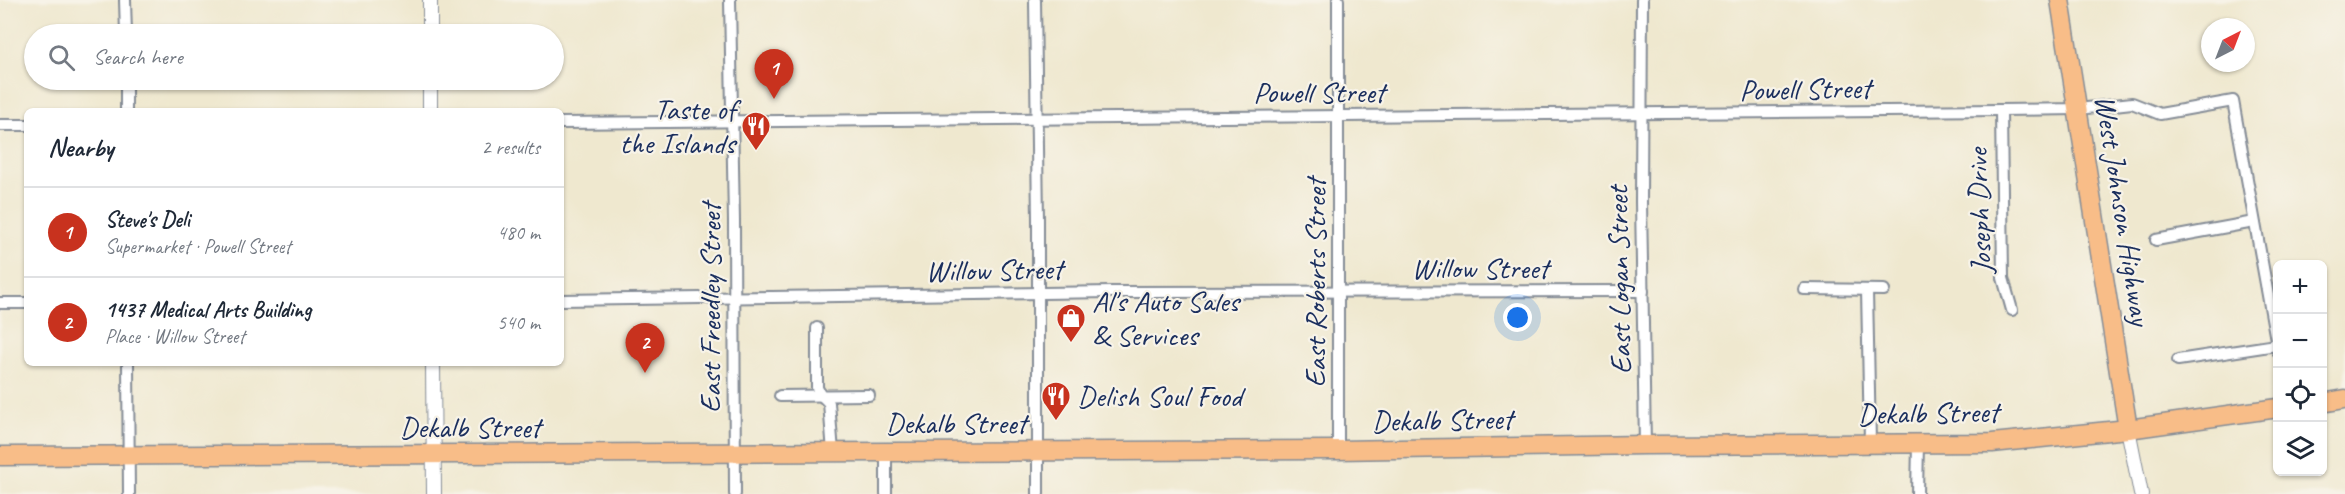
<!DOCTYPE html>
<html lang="en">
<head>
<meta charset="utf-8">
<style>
  body { margin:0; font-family:Caveat,sans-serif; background:#f6f6f7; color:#1f2937 }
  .controls { position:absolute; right:18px; bottom:18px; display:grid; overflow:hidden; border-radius:9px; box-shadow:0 2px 4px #0004 }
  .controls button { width:54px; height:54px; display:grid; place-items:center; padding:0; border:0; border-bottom:2px solid #e0e1e3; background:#fff; color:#1f2937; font:30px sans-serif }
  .compass { position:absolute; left:2201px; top:18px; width:54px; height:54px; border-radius:50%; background:#fff; box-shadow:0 2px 4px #0004; rotate:42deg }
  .you { position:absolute; left:1518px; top:318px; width:21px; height:21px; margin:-15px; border:4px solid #fff; border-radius:50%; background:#1a73e8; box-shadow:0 0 0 9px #1a73e833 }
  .badge { display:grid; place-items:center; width:39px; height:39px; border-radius:50%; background:#c8321e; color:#fff; font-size:20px; font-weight:700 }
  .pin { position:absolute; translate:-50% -50px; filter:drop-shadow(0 2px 3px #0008) }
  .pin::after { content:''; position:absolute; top:32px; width:21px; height:18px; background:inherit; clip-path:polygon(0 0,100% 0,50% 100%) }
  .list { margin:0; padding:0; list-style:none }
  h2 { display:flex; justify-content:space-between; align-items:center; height:78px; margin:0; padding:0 24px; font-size:26px }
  h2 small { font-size:20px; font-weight:400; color:#747a83 }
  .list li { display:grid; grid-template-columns:39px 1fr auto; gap:18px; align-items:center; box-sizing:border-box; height:90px; padding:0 24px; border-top:2px solid #e0e1e3 }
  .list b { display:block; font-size:22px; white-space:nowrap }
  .list p { margin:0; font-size:20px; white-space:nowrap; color:#747a83 }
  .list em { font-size:20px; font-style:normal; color:#747a83 }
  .icon { flex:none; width:33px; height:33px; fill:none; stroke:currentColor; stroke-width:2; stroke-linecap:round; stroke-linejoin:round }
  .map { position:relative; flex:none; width:2345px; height:494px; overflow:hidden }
  .search { position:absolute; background:#fff; box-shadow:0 2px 4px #0004; left:24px; top:24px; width:540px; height:66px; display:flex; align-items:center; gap:15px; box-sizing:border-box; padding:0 21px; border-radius:33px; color:#747a83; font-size:22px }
  .panel { position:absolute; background:#fff; box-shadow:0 2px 4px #0004; left:24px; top:108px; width:540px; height:258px; border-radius:9px }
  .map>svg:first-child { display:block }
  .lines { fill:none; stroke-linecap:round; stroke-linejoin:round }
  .minor-casing { stroke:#858c96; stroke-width:14 }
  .tertiary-casing { stroke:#858c96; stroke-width:16 }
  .trunk-casing { stroke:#858c96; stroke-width:21 }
  .minor { stroke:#fff; stroke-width:10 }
  .tertiary { stroke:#fff; stroke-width:14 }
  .trunk { stroke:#f8bd88; stroke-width:18 }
  .labels { text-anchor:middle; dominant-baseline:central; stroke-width:4.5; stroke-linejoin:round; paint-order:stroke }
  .street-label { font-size:30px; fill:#1b2f5e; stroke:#f7f3e8 }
  .poi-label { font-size:30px; fill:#1b2f5e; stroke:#f7f3e8; text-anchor:start }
</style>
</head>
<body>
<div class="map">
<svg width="2345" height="494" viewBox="0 0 2345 494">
  <rect width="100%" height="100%" fill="#f7f3e8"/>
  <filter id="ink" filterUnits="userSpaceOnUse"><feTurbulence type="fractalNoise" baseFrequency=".0167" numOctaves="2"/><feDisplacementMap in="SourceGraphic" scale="12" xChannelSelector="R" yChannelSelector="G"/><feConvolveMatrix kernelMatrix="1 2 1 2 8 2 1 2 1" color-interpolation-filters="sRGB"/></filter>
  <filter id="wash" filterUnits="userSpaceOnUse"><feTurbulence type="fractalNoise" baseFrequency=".008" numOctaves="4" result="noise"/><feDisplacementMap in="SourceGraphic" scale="24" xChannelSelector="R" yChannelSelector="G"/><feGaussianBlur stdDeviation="1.35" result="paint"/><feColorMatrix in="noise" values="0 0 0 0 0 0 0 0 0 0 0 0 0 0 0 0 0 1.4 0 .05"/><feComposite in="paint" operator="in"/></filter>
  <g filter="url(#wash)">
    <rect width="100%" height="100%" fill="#efe8cf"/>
  </g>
  <g filter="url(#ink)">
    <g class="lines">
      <g class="minor-casing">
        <g id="minor">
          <polyline points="125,0 126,34"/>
          <polyline points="730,0 734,221 735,494"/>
          <polyline points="1035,0 1038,220 1038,494"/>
          <polyline points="1642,0 1641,202 1645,445"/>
          <polyline points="126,80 126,111"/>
          <polyline points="2001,110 2003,278 2012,310"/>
          <polyline points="561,123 2001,110 2078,109 2132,103 2160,114 2233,101 2278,351"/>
          <polyline points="0,125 27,125"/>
          <polyline points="2156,240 2254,222"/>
          <polyline points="1804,289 1884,290"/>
          <polyline points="1867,290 1870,443"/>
          <polyline points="561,300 1112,292 1643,291"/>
          <polyline points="0,303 27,303"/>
          <polyline points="817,328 817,388 821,395 829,403 833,452"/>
          <polyline points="2178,360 2276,345"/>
          <polyline points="128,363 129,494"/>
          <polyline points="780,396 869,395"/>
          <polyline points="1338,450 1338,0"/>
          <polyline points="886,451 886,494"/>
          <polyline points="1917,494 1918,443"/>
        </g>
      </g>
      <g class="tertiary-casing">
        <g id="tertiary">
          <polyline points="430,0 430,34"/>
          <polyline points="430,111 430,80"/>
          <polyline points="433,363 434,494"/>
          <polyline points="2128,429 2141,494"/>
        </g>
      </g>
      <g class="trunk-casing">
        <g id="trunk">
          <polyline points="2060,0 2128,429"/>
          <polyline points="2322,403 2345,399"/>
          <polyline points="0,456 1338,450 1645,445 1992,443 2128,429 2278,408"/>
        </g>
      </g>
      <use href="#minor" class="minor"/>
      <use href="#tertiary" class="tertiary"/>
      <use href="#trunk" class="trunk"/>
    </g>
  </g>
  <defs>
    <g id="restaurant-pin" transform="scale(1.5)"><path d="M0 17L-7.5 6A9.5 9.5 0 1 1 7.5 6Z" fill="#c8321e" stroke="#f7f3e8"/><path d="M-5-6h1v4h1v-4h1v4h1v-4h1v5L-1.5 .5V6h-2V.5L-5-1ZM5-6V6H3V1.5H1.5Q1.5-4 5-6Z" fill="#fff"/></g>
    <g id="shop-pin" transform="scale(1.5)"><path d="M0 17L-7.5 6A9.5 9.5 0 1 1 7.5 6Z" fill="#c8321e" stroke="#f7f3e8"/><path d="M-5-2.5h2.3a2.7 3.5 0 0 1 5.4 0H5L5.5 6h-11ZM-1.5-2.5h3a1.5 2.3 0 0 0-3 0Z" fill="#fff"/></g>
  </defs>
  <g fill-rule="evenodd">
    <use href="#restaurant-pin" x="756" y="126"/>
    <use href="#shop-pin" x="1071" y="318"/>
    <use href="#restaurant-pin" x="1056" y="396"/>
  </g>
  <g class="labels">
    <g class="street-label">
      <text transform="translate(1805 89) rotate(-1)">Powell Street</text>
      <text x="1319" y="92">Powell Street</text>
      <text transform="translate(2123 210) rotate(81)">West Johnson Highway</text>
      <text transform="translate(1979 211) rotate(-92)">Joseph Drive</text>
      <text x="1480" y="268">Willow Street</text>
      <text transform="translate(994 270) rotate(-1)">Willow Street</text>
      <text transform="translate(1619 280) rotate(-91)">East Logan Street</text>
      <text transform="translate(1315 283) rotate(-90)">East Roberts Street</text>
      <text transform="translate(710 308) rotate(-90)">East Freedley Street</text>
      <text transform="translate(1928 413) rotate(-1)">Dekalb Street</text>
      <text transform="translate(1442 420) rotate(-1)">Dekalb Street</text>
      <text x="956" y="423">Dekalb Street</text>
      <text x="470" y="427">Dekalb Street</text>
    </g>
    <g class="poi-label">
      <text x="735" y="109" text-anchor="end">Taste of<tspan x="735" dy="34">the Islands</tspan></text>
      <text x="1092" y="301">Al's Auto Sales<tspan x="1092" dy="34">&amp; Services</tspan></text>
      <text x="1077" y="396">Delish Soul Food</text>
    </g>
  </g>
</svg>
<div class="controls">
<button>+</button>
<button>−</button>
<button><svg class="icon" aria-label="locate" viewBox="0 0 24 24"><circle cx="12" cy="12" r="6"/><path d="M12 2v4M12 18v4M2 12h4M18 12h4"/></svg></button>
<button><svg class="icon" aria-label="layers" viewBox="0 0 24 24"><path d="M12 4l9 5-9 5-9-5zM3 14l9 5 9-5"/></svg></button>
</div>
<svg class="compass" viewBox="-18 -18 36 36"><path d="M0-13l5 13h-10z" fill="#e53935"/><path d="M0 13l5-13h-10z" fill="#747a83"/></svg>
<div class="you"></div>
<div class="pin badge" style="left:774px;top:99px">1</div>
<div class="pin badge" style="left:645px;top:373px">2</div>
<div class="search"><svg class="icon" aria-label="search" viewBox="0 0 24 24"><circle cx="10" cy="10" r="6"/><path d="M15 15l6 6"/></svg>Search here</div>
<section class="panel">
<h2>Nearby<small>2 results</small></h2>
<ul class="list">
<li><span class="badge">1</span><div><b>Steve's Deli</b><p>Supermarket · Powell Street</p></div><em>480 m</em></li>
<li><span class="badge">2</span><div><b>1437 Medical Arts Building</b><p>Place · Willow Street</p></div><em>540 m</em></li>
</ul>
</section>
</div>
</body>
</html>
